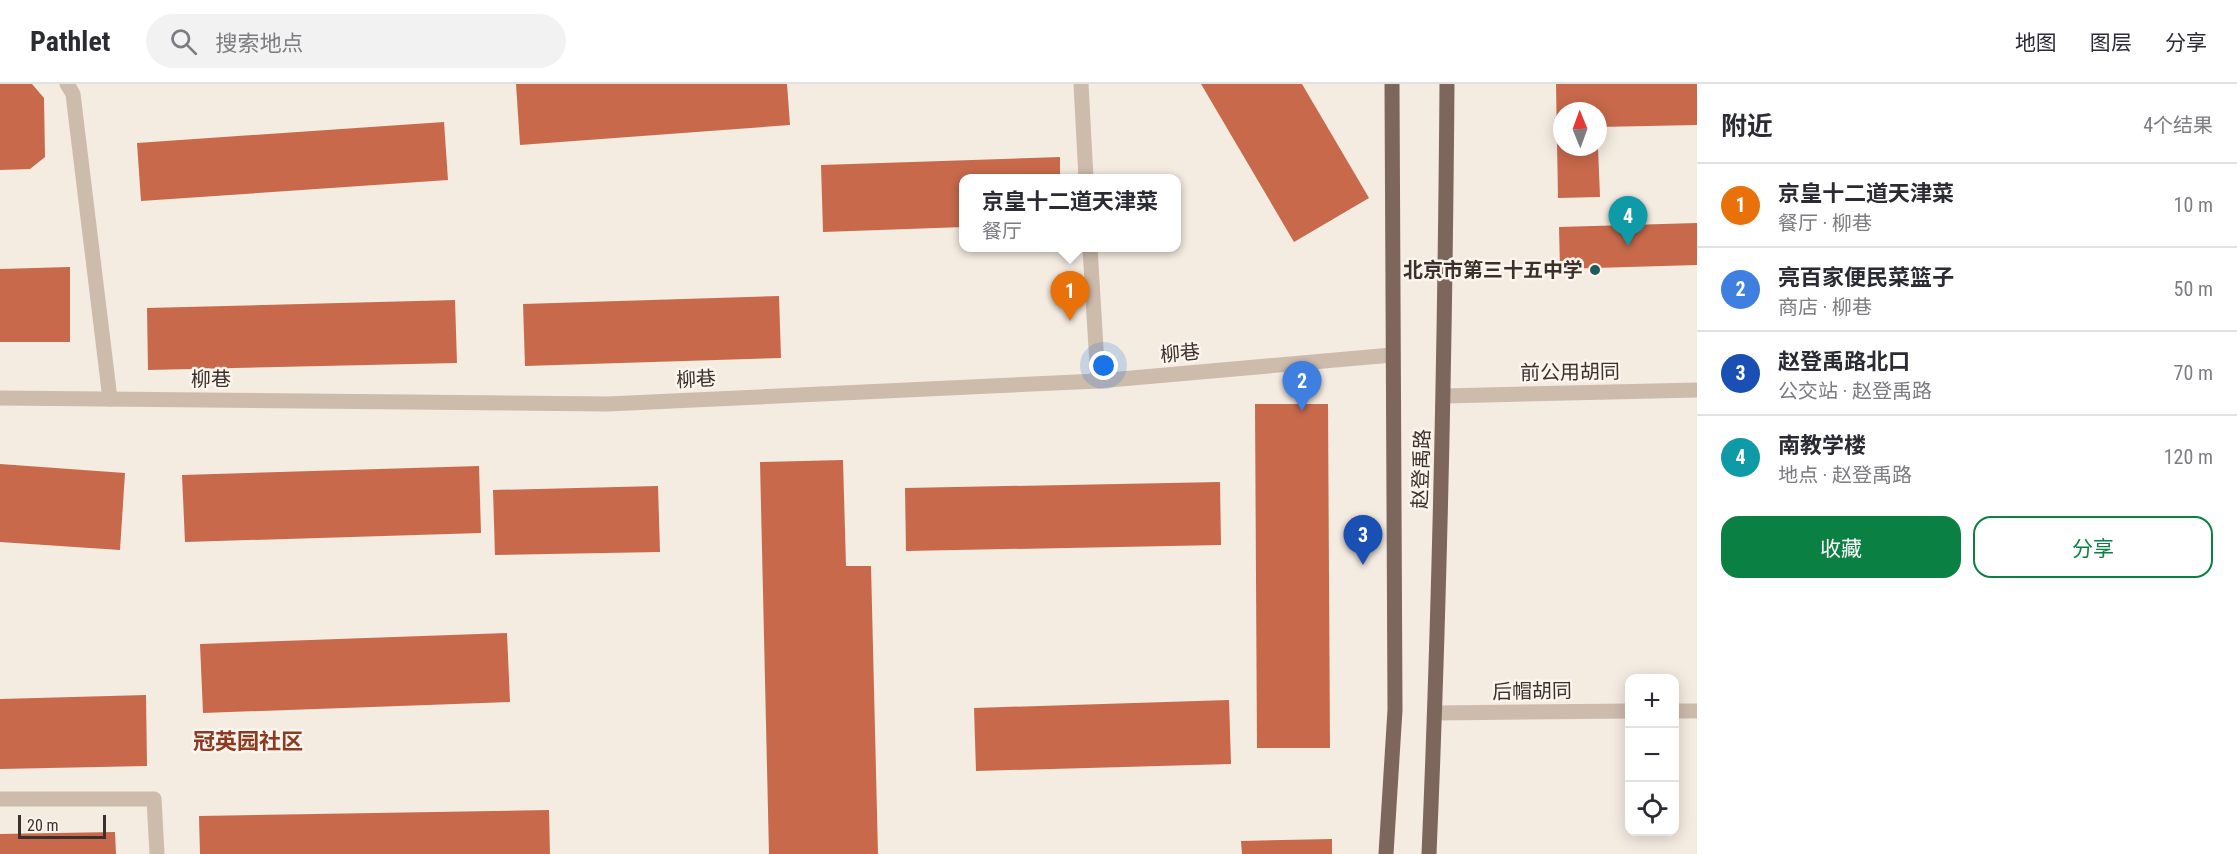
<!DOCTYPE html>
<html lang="zh">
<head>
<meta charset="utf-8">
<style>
  body { margin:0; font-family:"Roboto Condensed","Noto Sans SC",sans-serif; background:#f2f2f3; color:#2b2b33 }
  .controls { position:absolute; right:18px; bottom:18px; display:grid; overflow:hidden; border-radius:12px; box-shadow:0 3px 15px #0003 }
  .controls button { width:54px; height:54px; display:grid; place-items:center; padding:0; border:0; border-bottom:2px solid #e1e1e2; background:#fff; color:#2b2b33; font:30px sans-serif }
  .compass { position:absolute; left:1553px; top:18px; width:54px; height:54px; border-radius:50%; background:#fff; box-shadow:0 3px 15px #0003; rotate:359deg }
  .scale { position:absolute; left:18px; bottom:15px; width:88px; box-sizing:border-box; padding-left:6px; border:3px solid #3b302b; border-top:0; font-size:16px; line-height:21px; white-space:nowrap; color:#3b302b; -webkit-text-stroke:4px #fbf5ee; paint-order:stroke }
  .you { position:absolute; left:1104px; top:282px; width:21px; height:21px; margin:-15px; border:4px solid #fff; border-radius:50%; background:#1a73e8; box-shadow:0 0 0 9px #1a73e833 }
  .badge { display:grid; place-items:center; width:39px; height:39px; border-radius:50%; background:#0b8043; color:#fff; font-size:20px; font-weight:700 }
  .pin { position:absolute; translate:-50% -50px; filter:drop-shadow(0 2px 3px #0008) }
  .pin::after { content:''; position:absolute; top:32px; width:21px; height:18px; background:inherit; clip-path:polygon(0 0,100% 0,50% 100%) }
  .popup { position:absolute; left:959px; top:90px; width:222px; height:78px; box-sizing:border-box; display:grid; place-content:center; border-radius:12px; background:#fff; filter:drop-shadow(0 2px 4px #0005); font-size:20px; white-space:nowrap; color:#7c7c81 }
  .popup b { font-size:22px; color:#2b2b33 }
  .popup::after { content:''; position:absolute; left:50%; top:100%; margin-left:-12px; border:12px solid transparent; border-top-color:#fff }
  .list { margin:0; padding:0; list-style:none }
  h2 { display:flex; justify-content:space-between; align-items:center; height:78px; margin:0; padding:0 24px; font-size:26px }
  h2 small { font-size:20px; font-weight:400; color:#7c7c81 }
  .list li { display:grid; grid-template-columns:39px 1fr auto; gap:18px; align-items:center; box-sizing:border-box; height:84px; padding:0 24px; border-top:2px solid #e1e1e2 }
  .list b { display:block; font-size:22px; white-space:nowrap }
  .list p { margin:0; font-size:20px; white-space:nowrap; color:#7c7c81 }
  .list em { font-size:20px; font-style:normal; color:#7c7c81 }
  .actions { display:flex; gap:12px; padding:18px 24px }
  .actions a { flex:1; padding:14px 0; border:2px solid #0b8043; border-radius:18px; text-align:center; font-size:21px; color:#0b8043 }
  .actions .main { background:#0b8043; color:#fff }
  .icon { flex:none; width:33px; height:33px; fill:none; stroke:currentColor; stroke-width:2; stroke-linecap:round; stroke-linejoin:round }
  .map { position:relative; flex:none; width:1697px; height:770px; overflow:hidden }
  header { display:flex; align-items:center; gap:36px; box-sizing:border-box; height:84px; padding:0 30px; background:#fff; border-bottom:2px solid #e1e1e2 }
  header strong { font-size:28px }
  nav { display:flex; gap:33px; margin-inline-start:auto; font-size:21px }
  .search { width:420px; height:54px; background:#f2f2f3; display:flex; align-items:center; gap:15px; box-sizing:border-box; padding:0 21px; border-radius:33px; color:#7c7c81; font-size:22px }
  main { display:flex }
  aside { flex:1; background:#fff }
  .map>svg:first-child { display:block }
  .building { fill:#c8694b }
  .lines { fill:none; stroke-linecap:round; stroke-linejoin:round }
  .minor { stroke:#cdbbac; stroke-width:15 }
  .major { stroke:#7d675c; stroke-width:15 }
  .poi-dot { fill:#1f5a5e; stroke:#fbf5ee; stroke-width:2 }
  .labels { text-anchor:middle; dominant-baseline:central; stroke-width:5; stroke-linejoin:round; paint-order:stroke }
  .poi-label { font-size:20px; font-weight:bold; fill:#3b302b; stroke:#fbf5ee; text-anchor:end }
  .street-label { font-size:20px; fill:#3b302b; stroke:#fbf5ee }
  .quarter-label { font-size:22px; font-weight:bold; fill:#8c3b22; stroke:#fbf5ee }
</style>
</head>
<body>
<header>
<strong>Pathlet</strong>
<div class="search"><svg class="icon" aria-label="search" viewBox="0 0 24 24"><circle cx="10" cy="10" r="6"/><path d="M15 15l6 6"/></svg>搜索地点</div>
<nav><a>地图</a><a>图层</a><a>分享</a></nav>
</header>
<main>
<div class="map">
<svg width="1697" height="770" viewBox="0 0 1697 770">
  <rect width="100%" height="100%" fill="#f4ebe1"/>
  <g class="building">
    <polygon points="0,0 32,0 44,14 45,73 30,85 0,86"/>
    <polygon points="516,0 787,0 790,41 520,61"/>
    <polygon points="1201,0 1302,0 1369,114 1294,158"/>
    <polygon points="1556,0 1697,0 1697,41 1598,43 1598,27 1562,27 1562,63 1598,63 1600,113 1558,114"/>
    <polygon points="444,38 448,96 141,117 137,59"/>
    <polygon points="1060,73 1060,94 964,94 964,143 823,148 821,81"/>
    <polygon points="1697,139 1697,181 1560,185 1559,143"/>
    <polygon points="70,183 70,258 0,258 0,185"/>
    <polygon points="779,212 781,274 525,282 523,220"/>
    <polygon points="455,216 457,279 148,286 147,224"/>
    <polygon points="1255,320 1328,320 1330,664 1257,664"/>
    <polygon points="843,376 846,482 871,482 878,770 769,770 760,378"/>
    <polygon points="0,380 125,389 120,466 0,458"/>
    <polygon points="479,382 481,449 185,458 182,391"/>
    <polygon points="1220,398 1221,461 906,467 905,404"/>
    <polygon points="658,402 660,468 495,471 493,406"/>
    <polygon points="507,549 510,618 203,629 200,560"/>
    <polygon points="146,611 147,682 0,685 0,615"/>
    <polygon points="1229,616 1231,680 976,687 974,624"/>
    <polygon points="549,726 550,770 200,770 199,732"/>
    <polygon points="115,748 116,770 0,770 0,750"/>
    <polygon points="1332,755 1332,770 1242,770 1241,757"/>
  </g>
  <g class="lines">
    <g class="minor">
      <polyline points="67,0 73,10 110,315"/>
      <polyline points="1081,0 1086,94"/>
      <polyline points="1090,164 1098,297"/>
      <polyline points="1444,312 1697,306"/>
      <polyline points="0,314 608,320 1098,297 1392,271"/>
      <polyline points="1674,627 1697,627"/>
      <polyline points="1435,629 1630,627"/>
      <polyline points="0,715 154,715 157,770"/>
    </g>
    <g class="major">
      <polyline points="1386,770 1395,626 1392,0"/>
      <path d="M 1429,770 C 1440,513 1445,257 1447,0"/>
    </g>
  </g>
  <circle class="poi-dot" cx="1595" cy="186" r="6"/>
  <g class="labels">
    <g class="poi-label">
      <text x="1583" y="186">北京市第三十五中学</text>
    </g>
    <g class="street-label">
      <text transform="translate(1180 269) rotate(-5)">柳巷</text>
      <text transform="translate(1570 288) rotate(-1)">前公用胡同</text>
      <text x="211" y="295">柳巷</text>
      <text transform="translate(696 295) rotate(-3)">柳巷</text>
      <text transform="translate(1421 385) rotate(-88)">赵登禹路</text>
      <text transform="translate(1532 607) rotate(-1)">后帽胡同</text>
    </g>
    <g class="quarter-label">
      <text x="248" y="657">冠英园社区</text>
    </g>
  </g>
</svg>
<div class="controls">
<button>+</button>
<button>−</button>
<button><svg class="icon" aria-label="locate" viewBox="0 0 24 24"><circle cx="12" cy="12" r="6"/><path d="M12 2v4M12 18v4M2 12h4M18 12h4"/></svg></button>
</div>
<svg class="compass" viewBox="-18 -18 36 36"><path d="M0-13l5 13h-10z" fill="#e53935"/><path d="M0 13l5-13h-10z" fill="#7c7c81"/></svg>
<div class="scale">20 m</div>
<div class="you"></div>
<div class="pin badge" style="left:1070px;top:237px;background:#e8710a">1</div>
<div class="popup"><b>京皇十二道天津菜</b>餐厅</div>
<div class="pin badge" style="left:1302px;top:327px;background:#3f7fe0">2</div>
<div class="pin badge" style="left:1363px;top:481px;background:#1a4fb4">3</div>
<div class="pin badge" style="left:1628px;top:162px;background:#0f9aa8">4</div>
</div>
<aside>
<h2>附近<small>4个结果</small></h2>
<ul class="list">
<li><span class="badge" style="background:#e8710a">1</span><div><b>京皇十二道天津菜</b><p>餐厅 · 柳巷</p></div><em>10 m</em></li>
<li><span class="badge" style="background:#3f7fe0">2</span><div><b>亮百家便民菜篮子</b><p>商店 · 柳巷</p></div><em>50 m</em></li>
<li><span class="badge" style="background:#1a4fb4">3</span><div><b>赵登禹路北口</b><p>公交站 · 赵登禹路</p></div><em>70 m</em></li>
<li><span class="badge" style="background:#0f9aa8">4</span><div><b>南教学楼</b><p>地点 · 赵登禹路</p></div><em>120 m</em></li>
</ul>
<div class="actions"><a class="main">收藏</a><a>分享</a></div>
</aside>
</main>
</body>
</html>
